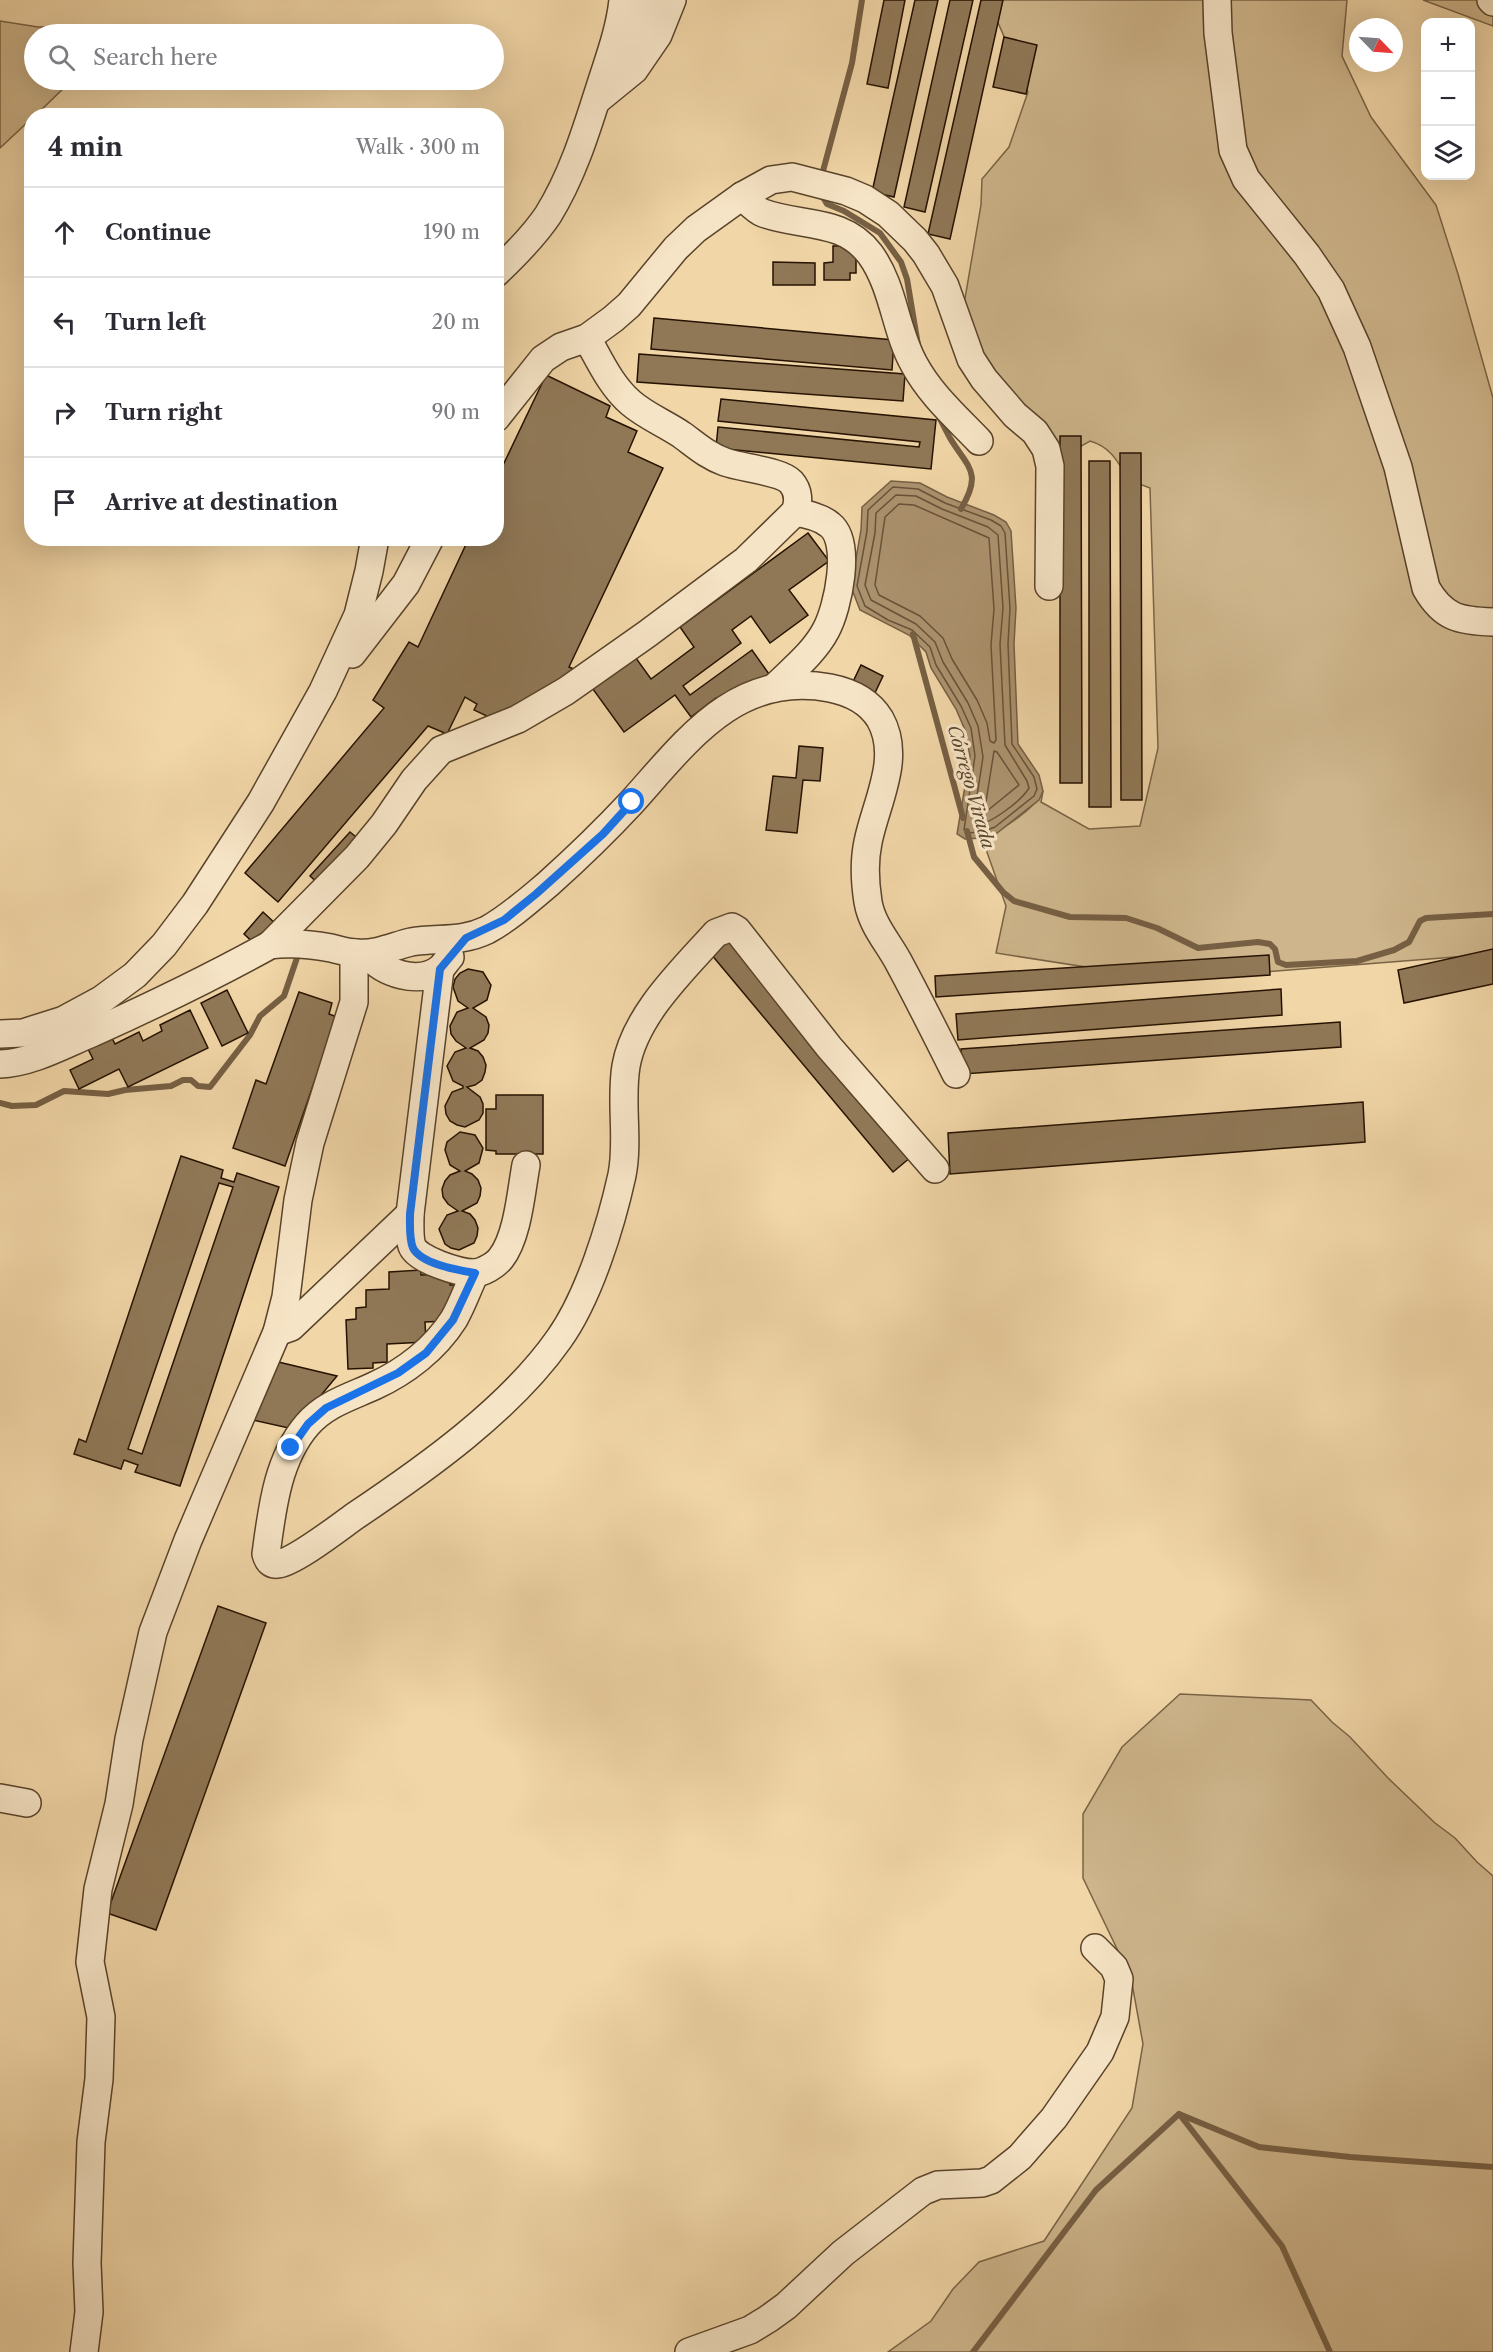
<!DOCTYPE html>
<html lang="en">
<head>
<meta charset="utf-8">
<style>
  body { margin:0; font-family:"Libre Caslon Text",serif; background:#f2f2f3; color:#2b2b33 }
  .controls { position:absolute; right:18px; top:18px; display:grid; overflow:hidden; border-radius:12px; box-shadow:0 6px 24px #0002 }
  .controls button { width:54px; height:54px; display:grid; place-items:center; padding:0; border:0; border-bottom:2px solid #e1e1e2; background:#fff; color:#2b2b33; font:30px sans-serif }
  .compass { position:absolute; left:1349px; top:18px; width:54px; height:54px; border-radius:50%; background:#fff; box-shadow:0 6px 24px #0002; rotate:115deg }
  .stop { position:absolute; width:18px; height:18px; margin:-14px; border:4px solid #1a73e8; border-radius:50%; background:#fff }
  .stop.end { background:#1a73e8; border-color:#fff; box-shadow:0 2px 6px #0008 }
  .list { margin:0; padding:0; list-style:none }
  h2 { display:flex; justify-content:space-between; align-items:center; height:78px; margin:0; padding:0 24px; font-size:26px }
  h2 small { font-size:20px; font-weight:400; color:#7c7c81 }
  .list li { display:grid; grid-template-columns:39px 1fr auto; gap:18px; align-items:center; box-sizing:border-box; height:90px; padding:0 24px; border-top:2px solid #e1e1e2 }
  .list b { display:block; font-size:22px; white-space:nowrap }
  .list em { font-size:20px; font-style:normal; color:#7c7c81 }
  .icon { flex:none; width:33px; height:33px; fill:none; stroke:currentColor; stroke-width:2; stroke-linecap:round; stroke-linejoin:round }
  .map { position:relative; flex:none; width:1493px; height:2352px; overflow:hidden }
  .search { position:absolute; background:#fff; box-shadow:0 6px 24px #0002; left:24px; top:24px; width:480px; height:66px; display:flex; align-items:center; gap:15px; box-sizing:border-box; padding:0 21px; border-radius:33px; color:#7c7c81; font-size:22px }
  .panel { position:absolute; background:#fff; box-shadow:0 6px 24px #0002; left:24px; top:108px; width:480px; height:438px; border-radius:24px }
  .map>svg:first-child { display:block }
  .green { fill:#ceb58b; stroke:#7a6446; stroke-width:1.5 }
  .water { fill:#ac936f; stroke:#765f43; stroke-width:1.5 }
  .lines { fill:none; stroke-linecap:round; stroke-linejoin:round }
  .shore { stroke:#695238; stroke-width:1.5 }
  .stream { stroke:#765f43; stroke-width:6 }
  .building { fill:#907857; stroke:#261201; stroke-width:1.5; fill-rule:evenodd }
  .minor-casing { stroke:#59432a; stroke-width:30 }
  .minor { stroke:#f6e4c6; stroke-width:27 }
  .route { stroke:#1a73e8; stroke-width:8 }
  .labels { text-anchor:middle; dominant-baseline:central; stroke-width:6; stroke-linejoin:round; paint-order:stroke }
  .water-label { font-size:18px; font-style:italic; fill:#5c462d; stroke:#f6e4c6 }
</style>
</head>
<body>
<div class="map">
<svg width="1493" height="2352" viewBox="0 0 1493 2352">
  <rect width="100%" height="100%" fill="#f1d6a7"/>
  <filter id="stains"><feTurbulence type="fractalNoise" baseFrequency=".00333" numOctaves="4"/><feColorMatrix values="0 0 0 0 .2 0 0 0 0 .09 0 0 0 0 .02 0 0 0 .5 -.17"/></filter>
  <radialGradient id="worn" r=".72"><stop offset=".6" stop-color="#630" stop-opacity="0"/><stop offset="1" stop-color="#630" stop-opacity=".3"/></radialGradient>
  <g class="green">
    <path d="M 993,0 L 1347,0 L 1342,56 L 1371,117 L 1436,205 L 1458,274 L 1493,398 L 1493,954 L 1265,972 L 1150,977 L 996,953 L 1006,906 L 982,838 C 1000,832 1036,808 1043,791 L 1041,802 L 1089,829 L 1140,826 L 1158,748 L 1150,488 L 1129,480 C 1118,462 1111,447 1090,441 L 1055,461 L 957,345 L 981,205 L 982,179 L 1009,147 L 1028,92 L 993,11 Z"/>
    <polygon points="1423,0 1493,0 1493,26"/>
    <polygon points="0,21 38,27 86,26 91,34 34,34 34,80 72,80 36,115 32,116 31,119 0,148"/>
    <polygon points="1180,1694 1311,1700 1332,1722 1350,1737 1388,1778 1435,1823 1455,1838 1477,1862 1493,1876 1493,2352 888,2352 931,2321 953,2289 979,2262 1044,2241 1132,2108 1143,2044 1131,1978 1083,1878 1083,1814 1122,1747"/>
  </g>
  <polygon class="water" points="891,481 920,483 947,497 994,515 1006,522 1011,531 1016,608 1014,644 1018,744 1039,775 1043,791 1039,800 997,833 982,838 965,839 957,834 970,756 965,730 956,709 931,668 926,652 909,635 860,610 851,587 861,530 862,507"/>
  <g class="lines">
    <g class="shore">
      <polygon points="893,487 918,489 945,503 991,520 1001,526 1005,533 1010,608 1008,644 1012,744 1034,777 1037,789 1034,796 995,827 981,832 967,833 964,830 975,756 971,728 961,706 936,665 930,647 912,630 888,620 865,606 857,586 867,531 868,510"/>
      <path d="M 896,495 L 916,496 L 942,509 L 988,527 L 998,535 L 1003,608 L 1000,644 L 1005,745 L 1027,781 L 1029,788 C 1022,800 990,825 975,825 L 973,822 L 983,757 L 978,726 L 968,703 L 943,662 L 935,642 L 916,624 L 871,600 L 865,585 L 875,533 L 876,513 Z"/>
      <polygon points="899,504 914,505 989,538 994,609 991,645 996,740 994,743 990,741 987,723 977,700 952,659 943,638 920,616 879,595 875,585 885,517"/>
      <polygon points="994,751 997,752 1019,785 987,811 985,808"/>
    </g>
    <g class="stream">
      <polyline points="823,171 852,63 862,0"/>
      <polyline points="821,194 827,204 844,211 880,233 901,262 907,279 918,345"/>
      <path d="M 939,417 C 943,424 946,431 950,438 C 968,468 983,472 961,509"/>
      <polyline points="913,634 963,818"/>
      <polyline points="967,831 974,857 1003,892 1014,901 1070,917 1126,918 1157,928 1198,948 1258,942 1270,944 1275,949 1278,962 1286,965 1357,961 1394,950 1409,942 1420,921 1426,918 1493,914"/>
      <polyline points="0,1103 12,1106 36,1105 64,1091 108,1094 125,1090 171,1086 183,1080 191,1080 198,1086 210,1087 250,1035 260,1016 284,996 299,952"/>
      <polyline points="1179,2114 1259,2147 1350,2157 1493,2167"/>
      <polyline points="1180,2115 1282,2246 1330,2352"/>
      <polyline points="973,2352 1096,2190 1179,2114"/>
    </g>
  </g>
  <g class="building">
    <polygon points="884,0 905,0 888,88 867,84"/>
    <polygon points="915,0 938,0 894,197 872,192"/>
    <polygon points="950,0 973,0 925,212 904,207"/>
    <polygon points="981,0 1003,0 950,239 928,234"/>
    <polygon points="1004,37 1037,45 1026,94 993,87"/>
    <polygon points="833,246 856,246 856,273 850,273 850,280 824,280 824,263 833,262"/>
    <polygon points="773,262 815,263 815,285 773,285"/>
    <polygon points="654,318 894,340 892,370 651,349"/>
    <polygon points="639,354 905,374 903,401 637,382"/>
    <polygon points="546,375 610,406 606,417 637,431 628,452 663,468 569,667 581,672 497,721 474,710 477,704 465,697 447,734 428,726 278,902 245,873 384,708 373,700 409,642 418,647 469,538 496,538 496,480"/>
    <polygon points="721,399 936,420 931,469 716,448 718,427 919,447 920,442 718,421"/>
    <polygon points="1060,436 1081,436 1082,783 1060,783"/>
    <polygon points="1120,453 1141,453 1142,800 1121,800"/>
    <polygon points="1089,461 1110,461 1111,807 1089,807"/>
    <polygon points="808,533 829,561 789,590 808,615 770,643 751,616 732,630 741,643 683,686 690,695 752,650 769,674 723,708 716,698 691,717 675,695 624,732 590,685 633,654 651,679 694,647 680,627"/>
    <polygon points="861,665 883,676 873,697 851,686"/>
    <polygon points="799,746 823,748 820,781 803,780 797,833 766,830 773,776 796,778"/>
    <polygon points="350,832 361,841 321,886 310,876"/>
    <polygon points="263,912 278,926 258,947 244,934"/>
    <polygon points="729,939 911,1157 893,1172 711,954"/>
    <polygon points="1493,949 1493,984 1404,1003 1398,970"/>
    <polygon points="1269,955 1270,975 936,997 935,976"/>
    <polygon points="468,969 483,972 491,985 487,1000 473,1008 486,1017 489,1025 488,1033 484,1040 470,1048 478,1051 483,1057 486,1065 485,1072 482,1080 475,1085 467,1087 480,1097 483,1104 483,1113 479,1120 465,1127 457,1125 450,1121 446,1114 445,1106 452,1092 463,1088 463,1086 453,1081 447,1066 455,1052 466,1048 456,1041 451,1034 450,1026 457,1012 468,1008 458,1001 453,987 455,979 460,973"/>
    <polygon points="1281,989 1282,1015 958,1040 956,1014"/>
    <polygon points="227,990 248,1033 222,1046 201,1003"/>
    <polygon points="299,992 332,1003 329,1014 337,1017 285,1166 233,1148 256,1080 266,1084"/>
    <polygon points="190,1010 208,1048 128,1087 119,1069 79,1089 70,1070 93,1059 88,1049 112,1038 115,1044 139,1032 143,1041 162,1031 160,1025"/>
    <polygon points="1340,1022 1341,1047 963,1074 961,1049"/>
    <polygon points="496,1095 543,1095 543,1154 496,1154 496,1151 486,1150 486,1109 496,1109"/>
    <polygon points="1363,1102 1365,1142 950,1174 948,1133"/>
    <polygon points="460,1132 475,1135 483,1148 479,1163 465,1171 472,1174 478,1180 481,1188 480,1196 477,1203 462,1211 470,1214 475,1220 478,1228 477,1236 474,1243 459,1250 451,1248 445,1244 439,1229 447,1215 458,1211 448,1204 443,1197 442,1189 445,1181 450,1175 460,1171 450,1165 445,1150 447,1142"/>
    <path d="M 181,1156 L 223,1170 L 221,1178 L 234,1182 L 237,1173 L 279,1187 L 180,1486 L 135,1472 L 138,1465 L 124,1460 L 121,1469 L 74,1454 L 79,1439 L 86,1442 ZM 219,1183 L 233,1187 L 142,1454 L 128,1449 Z"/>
    <polygon points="421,1270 421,1275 450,1274 450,1285 456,1285 449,1321 425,1322 426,1342 387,1344 387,1362 373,1363 373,1368 348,1369 346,1320 356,1319 356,1308 366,1307 366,1290 389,1289 389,1272"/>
    <polygon points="270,1360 337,1376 293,1429 248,1419"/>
    <polygon points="218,1606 266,1623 156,1930 107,1913"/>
  </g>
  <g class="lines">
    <g class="minor-casing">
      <g id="minor">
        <path d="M 1217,0 L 1218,33 L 1233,150 L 1246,179 L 1307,255 L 1331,290 L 1357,347 L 1398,467 L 1426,588 C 1443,618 1460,621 1493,622"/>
        <polyline points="1491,0 1493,2"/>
        <polyline points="634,66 637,34 645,0"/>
        <polyline points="596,101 634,70 658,35 672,0"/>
        <path d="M 742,196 C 748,201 755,210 763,213 C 801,227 843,218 870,254 C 894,287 895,330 914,364 C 930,394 956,417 979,441"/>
        <path d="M 496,273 C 515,255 534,236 548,215 C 573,175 587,128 601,84 C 610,56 620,29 623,0"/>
        <polyline points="496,418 543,359 561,347 587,338 613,319 629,305 676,248 696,229 742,196 771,180 792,177 846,191 865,199 888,214 915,240 926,254 945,286 971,359 984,379 1015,415 1035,432 1046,449 1050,466 1049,586"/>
        <polyline points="352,654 406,584 430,538"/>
        <path d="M 774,688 C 792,670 814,653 826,630 C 838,608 852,542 830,525 C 821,517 807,514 795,512"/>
        <path d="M 270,945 L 357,857 L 384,824 L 414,780 L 441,750 L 518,719 L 566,691 L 647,634 L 746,560 L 795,512 C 799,502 799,491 791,482 C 781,471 741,468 725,462 C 708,456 697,446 682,435 C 666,424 646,416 631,403 C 611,386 600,361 587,338"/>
        <path d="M 367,954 C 383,973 419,986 441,968 C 444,965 447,960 450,957"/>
        <path d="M 440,969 L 410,1214 C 410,1224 409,1238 412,1246 C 417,1260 460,1273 474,1273 C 482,1273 496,1265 501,1258 C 518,1236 521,1192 526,1165"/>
        <polyline points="0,1034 23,1033 64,1020 101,1000 135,975 164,945 195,904 261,802 323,691 358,615 369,571 375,538"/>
        <path d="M 0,1064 C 31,1063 63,1045 92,1033 C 152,1006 212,977 270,945 C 291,942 310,944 331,948 C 339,950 348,953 357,953 C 376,955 394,946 411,942 C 438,937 460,943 487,930 C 509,918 529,900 548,884 C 577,858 605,831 631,803 C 686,742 736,670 830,688 C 850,692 869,701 880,719 C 902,758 876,802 868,842 C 864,861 865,883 868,902 C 872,925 887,941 898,961 C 918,998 937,1036 956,1074"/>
        <path d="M 475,1273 C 468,1288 462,1305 454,1319 C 435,1349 405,1372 374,1386 C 350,1397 325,1404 307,1425 C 277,1460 272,1510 266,1554 C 268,1561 271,1565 278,1564 C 296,1561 338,1528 355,1516 C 425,1469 510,1409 559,1339 C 589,1297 611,1225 622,1175 C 629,1140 620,1102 626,1066 C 635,1015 682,971 716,933 L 732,927 L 737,930 L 829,1047 L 935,1169"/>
        <polyline points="277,1332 291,1327 410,1214"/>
        <polyline points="0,1798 27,1803"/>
        <polyline points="84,2352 89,2312 87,2263 91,2142 99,2079 101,2017 90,1962 98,1889 119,1804 129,1739 153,1632 188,1540 277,1332 286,1297 298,1200 310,1143 354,1002 354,953"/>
        <polyline points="689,2352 750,2330 768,2319 786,2306 843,2253 923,2191 938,2185 982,2183 991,2180 1020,2157 1054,2118 1100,2052 1115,2017 1119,1979 1114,1967 1095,1948"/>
      </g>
    </g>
    <use href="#minor" class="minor"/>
  </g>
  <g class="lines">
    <path class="route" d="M 291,1448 L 308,1424 L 326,1408 L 398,1373 L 426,1353 L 453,1320 L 475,1273 C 458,1270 421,1264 413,1248 C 409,1239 410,1224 410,1214 L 440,969 L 466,938 L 504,920 L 536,894 L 603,834 L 632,802"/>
  </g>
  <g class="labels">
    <g class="water-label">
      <text transform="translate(971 787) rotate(74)">Córrego Virada</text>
    </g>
  </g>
  <rect width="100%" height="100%" filter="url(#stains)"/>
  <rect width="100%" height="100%" fill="url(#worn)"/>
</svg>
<div class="controls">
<button>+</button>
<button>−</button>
<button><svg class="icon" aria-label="layers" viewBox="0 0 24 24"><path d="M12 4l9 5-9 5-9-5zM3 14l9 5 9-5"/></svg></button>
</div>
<svg class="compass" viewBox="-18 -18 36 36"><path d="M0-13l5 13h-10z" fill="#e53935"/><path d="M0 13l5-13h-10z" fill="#7c7c81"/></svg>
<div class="stop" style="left:632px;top:802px"></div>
<div class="stop end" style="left:291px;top:1448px"></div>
<div class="search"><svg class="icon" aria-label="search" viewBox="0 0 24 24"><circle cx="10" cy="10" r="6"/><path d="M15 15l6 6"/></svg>Search here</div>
<section class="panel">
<h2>4 min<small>Walk · 300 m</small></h2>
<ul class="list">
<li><svg class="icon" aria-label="ahead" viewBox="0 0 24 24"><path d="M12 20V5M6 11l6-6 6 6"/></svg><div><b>Continue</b></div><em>190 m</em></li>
<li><svg class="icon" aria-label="left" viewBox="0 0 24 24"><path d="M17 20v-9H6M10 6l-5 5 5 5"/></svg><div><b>Turn left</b></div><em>20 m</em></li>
<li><svg class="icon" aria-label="right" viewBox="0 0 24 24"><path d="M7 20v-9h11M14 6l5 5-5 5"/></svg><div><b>Turn right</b></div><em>90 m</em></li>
<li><svg class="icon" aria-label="arrive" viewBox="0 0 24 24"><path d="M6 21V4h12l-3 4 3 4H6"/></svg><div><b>Arrive at destination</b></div></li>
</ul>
</section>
</div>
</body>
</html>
